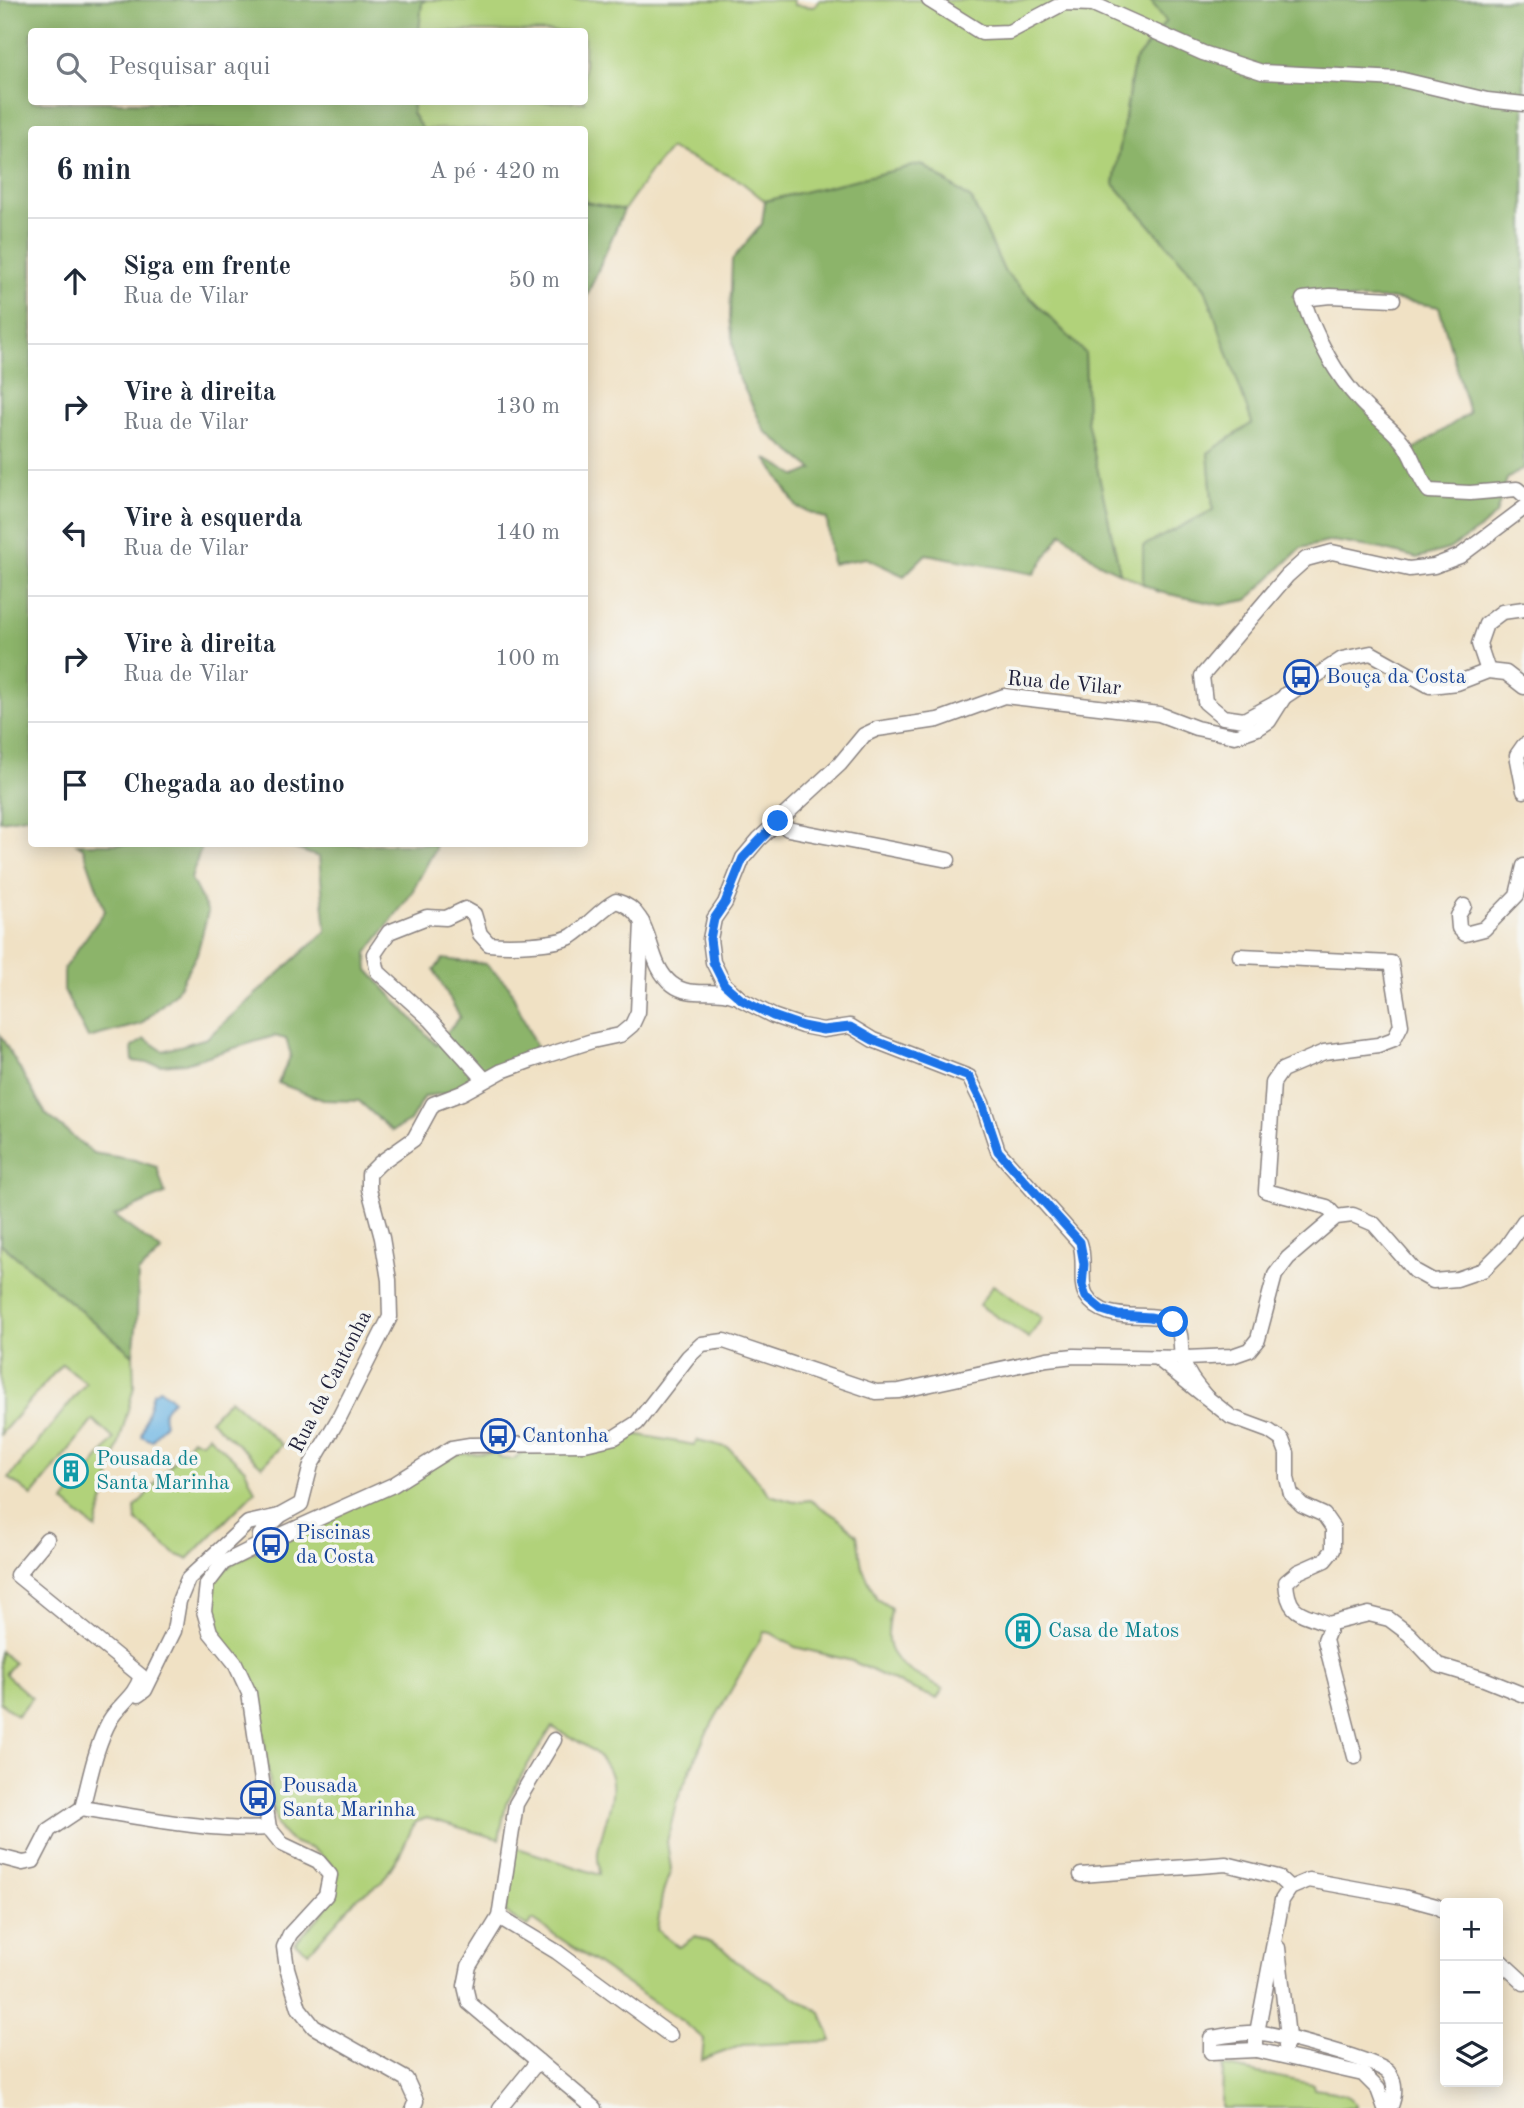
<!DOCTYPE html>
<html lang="pt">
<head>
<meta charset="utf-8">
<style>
  body { margin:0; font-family:"Old Standard TT",serif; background:#f2f2f3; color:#1f2937 }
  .controls { position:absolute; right:21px; bottom:21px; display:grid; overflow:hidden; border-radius:7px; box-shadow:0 4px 18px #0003 }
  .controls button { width:63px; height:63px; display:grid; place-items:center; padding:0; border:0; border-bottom:2px solid #e0e1e3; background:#fff; color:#1f2937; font:35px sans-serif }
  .stop { position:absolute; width:21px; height:21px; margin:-16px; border:5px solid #1a73e8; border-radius:50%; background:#fff }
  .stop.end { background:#1a73e8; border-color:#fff; box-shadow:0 2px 7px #0008 }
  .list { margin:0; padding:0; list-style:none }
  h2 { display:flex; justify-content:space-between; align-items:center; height:91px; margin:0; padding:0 28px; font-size:30px }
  h2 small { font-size:23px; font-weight:400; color:#747a83 }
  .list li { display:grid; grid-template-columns:46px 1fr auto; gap:21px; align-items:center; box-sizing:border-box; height:126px; padding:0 28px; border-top:2px solid #e0e1e3 }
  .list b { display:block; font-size:26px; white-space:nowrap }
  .list p { margin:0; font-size:23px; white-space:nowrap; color:#747a83 }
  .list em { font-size:23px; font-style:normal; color:#747a83 }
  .icon { flex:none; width:38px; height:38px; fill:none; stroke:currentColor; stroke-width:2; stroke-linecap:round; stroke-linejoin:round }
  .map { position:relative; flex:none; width:1524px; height:2108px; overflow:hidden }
  .search { position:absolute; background:#fff; box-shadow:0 4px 18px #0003; left:28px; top:28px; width:560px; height:77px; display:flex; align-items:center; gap:18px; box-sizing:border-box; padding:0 24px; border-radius:7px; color:#747a83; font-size:26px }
  .panel { position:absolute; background:#fff; box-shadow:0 4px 18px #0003; left:28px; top:126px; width:560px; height:721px; border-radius:7px }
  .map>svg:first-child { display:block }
  .green { fill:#b1d27a; stroke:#6a7a5a; stroke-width:2 }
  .forest { fill:#8cb46a; stroke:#576b52; stroke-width:2; fill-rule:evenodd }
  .water { fill:#69b3e2; stroke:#466a8e; stroke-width:2 }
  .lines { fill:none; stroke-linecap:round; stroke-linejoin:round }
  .minor-casing { stroke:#898280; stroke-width:17 }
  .minor { stroke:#fff; stroke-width:14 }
  .route { stroke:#1a73e8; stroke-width:9 }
  .labels { text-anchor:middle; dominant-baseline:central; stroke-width:7; stroke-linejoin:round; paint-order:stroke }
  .transit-label { font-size:21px; fill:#164399; stroke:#f6f6f2; text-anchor:start }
  .street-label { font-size:21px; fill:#22223b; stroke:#f6f6f2 }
  .culture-label { font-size:21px; fill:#0d838f; stroke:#f6f6f2; text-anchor:start }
</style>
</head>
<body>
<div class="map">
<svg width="1524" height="2108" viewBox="0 0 1524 2108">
  <rect width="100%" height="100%" fill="#f6f6f2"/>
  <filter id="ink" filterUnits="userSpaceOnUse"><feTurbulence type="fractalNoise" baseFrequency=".0143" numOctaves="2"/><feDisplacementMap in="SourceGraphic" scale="14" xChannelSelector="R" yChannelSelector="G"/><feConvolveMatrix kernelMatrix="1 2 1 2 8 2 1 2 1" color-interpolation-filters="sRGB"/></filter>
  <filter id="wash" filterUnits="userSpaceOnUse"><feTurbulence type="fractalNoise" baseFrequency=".00686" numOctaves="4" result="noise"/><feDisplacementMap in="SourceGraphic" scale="28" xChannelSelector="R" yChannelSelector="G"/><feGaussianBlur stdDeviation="1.57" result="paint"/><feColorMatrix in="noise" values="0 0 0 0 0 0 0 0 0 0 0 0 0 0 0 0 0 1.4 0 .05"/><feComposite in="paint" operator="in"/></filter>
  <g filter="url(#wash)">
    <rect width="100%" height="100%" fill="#f0e1c4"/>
    <g class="green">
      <polygon points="426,0 793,0 794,5 814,7 819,0 1150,0 1166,21 1134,62 1114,184 1205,288 1253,423 1208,453 1213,510 1144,546 1143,584 1120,573 1087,421 1085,353 1004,271 972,200 922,164 765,201 739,180 670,149 652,170 624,210 585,202 584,130 422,129 412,113 413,102 584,102 584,32 419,31 422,2"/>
      <polygon points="0,1243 133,1355 134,1387 96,1529 64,1502 114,1439 93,1420 32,1496 9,1478 86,1383 62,1364 0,1435"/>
      <polygon points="993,1285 1042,1318 1029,1338 979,1305"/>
      <polygon points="230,1399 282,1445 262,1466 210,1420"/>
      <path d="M 634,1434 L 694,1445 L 698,1440 L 729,1448 L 770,1495 L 794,1502 L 810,1500 L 838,1518 L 857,1535 L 862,1567 L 877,1599 L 891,1608 C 890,1621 884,1641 892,1653 C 902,1670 926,1680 943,1689 L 937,1699 L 892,1680 L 852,1661 L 795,1647 L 771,1633 L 764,1632 L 705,1736 L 676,1803 L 667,1842 L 671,1869 L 662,1896 L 657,1930 L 679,1947 L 696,1936 L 722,1948 L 737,1962 L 821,2013 L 832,2041 L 743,2045 L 702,2060 L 704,2039 L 683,2022 L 533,1920 L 527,1927 L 505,1912 L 515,1847 L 600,1875 C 600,1868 597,1860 598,1853 C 603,1815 632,1779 590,1749 C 579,1741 565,1734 552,1727 L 525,1769 L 506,1804 L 499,1839 L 427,1818 L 415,1822 L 400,1854 L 381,1883 L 357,1898 L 309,1952 L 295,1943 C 317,1915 339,1909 336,1869 C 330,1864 324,1858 318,1853 C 300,1839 295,1852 277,1825 C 268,1789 268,1750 258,1713 C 248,1676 193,1622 213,1583 C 218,1574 228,1567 236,1561 L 458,1454 L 495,1453 L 502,1459 L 514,1459 L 522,1452 C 555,1451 607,1455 634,1434 Z"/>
      <polygon points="208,1435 245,1469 255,1491 188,1559 175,1554 136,1520 135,1508 192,1439 202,1442"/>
      <polygon points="0,1651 14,1663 5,1674 32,1698 17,1716 0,1702"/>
      <path d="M 1223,2066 L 1313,2084 L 1314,2089 C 1331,2092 1350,2091 1357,2108 L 1222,2108 Z"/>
    </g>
    <g class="forest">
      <polygon points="0,0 426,0 422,2 419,31 32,32 32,102 413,102 412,113 422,129 32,130 32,816 0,821"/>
      <path d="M 1150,0 L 1524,0 L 1524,468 L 1507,479 L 1496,514 L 1484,526 L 1449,549 L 1417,558 L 1382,549 L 1333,541 L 1301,548 L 1247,600 L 1221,605 L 1159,592 L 1143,584 L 1143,546 L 1213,510 L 1208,453 L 1252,423 L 1205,288 L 1114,184 L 1134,62 L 1166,21 ZM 1303,299 L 1393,299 L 1439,307 L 1469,413 L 1410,452 L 1326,355 Z"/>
      <polygon points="921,164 972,200 1004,271 1085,353 1087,421 1120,573 1099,563 1062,533 1034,574 926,554 904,576 866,558 832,564 827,519 797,507 766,458 797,476 813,469 765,431 737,374 730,318 732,260 762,224 765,201"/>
      <polygon points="585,202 624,210 585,300 584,202"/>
      <polygon points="77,844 202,844 191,879 208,912 197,954 176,992 141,1024 88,1038 64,991 64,968 105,911 83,848"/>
      <polygon points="281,844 435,844 435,849 411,894 367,953 368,970 436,1045 460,1017 434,970 443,959 486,964 509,986 536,1047 466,1091 425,1096 410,1121 392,1131 359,1101 323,1100 278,1083 291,1055 286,1039 274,1036 185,1063 161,1065 133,1061 132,1047 145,1039 163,1051 207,1038 326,931 319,857"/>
      <polygon points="0,1035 46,1114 93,1153 135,1160 157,1167 165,1194 114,1216 162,1251 138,1273 137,1320 133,1355 0,1243"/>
    </g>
    <path class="water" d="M 160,1389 L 173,1400 C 165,1408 161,1412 165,1423 L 152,1441 L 141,1436 L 153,1393 Z"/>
  </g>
  <g filter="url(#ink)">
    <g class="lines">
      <g class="minor-casing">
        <g id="minor">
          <polyline points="929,0 982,33 1009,32 1064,3 1093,4 1203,53 1262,72 1399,79 1487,100 1524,104"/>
          <path d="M 1393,299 L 1330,296 L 1303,299 C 1316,338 1333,372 1361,402 C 1373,415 1389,426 1400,439 C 1414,454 1416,475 1429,491 L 1470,493 L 1517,489 L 1524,495"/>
          <polyline points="1524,508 1460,556 1434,566 1409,569 1332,552 1306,559 1287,576 1202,676 1205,702 1223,717 1244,720 1272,705 1342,659 1371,653 1430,686 1457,683 1488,671 1506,673 1524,687"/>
          <polyline points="1488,671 1479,644 1486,624 1502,612 1524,609"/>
          <polyline points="1524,745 1517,755 1524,791"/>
          <polyline points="778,820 788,829 948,860"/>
          <polyline points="1464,906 1458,916 1459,928 1465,934 1484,929 1517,895 1524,866"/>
          <polyline points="1240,956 1391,963 1401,1025 1394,1039 1378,1045 1324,1052 1282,1070 1273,1083 1266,1191 1327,1207 1336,1217"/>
          <path d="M 485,1080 L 431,1020 L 378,972 L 374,954 L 389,932 L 427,917 L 446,918 L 465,909 L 474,914 L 480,934 L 489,944 C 508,946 556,945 572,936 C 588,926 599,910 616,901 C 656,912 644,963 672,984 C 691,999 714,987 735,996"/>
          <path d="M 1157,1358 L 1231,1417 L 1269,1431 L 1282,1440 L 1287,1453 L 1287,1478 L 1291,1494 L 1302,1505 L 1324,1515 L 1333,1528 L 1333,1550 L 1325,1560 L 1298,1572 L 1286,1582 C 1288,1617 1303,1612 1328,1624"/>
          <path d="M 1206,1397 C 1197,1386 1187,1375 1183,1361 C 1179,1350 1184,1334 1175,1325 C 1155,1305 1107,1330 1086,1295 C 1079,1284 1086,1260 1080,1243 L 998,1151 L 982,1103 L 969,1077 L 873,1040 L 850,1026 L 823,1030 L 802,1026 L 773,1016 L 742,1000 L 724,984 L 713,962 L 710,939 L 714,919 L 725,903 L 743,858 L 759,839 L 840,764 L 864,735 L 877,729 L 938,720 L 1004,696 L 1159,714 L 1196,728 L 1235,736 L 1258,728 L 1269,721 L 1286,694"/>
          <path d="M 47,1539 L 17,1575 L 141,1676 C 135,1697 120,1703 110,1720 C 95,1747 90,1779 82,1808"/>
          <polyline points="259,1545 260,1535 281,1515 301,1504 311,1465 339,1418 390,1317 389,1280 382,1238 369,1189 369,1174 380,1163 414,1139 433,1104 462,1093 502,1071 532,1060 592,1041 620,1035 632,1025 638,1012 642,922"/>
          <polyline points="1328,1624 1369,1614 1389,1619 1409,1634 1438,1665 1484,1679 1524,1695"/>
          <polyline points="1328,1624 1329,1630 1325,1640 1355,1757"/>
          <polyline points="138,1695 145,1690 174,1631 179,1601 188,1579 248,1523 279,1516"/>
          <polyline points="554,1740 516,1804 499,1917 469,1966 465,1986 469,2003 594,2108"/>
          <path d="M 82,1808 C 139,1817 211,1832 269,1828"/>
          <polyline points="0,1857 23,1863 33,1861 49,1830 82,1808"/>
          <polyline points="1081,1875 1226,1864 1278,1877 1290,1888"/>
          <polyline points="499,1917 557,1952 670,2035"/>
          <polyline points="1278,1948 1288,2037 1286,2046"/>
          <polyline points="1498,1959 1524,1983"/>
          <path d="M 1256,2050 L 1211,2052 L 1211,2038 C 1227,2036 1244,2031 1260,2033 C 1278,2034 1378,2061 1388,2072 C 1397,2082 1395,2097 1390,2108"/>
          <polyline points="413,2108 416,2101 406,2079 314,2027 299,2008 287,1968 284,1947 290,1934 326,1895 330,1875 318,1861 282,1844 269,1828 249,1693 235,1663 210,1632 204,1611 207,1584 223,1563 259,1545 393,1485 452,1448 470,1445 585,1444 615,1437 637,1423 688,1357 702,1344 724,1341 876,1392 899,1391 1047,1359 1074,1356 1186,1358 1232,1356 1249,1350 1258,1339 1275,1275 1288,1258 1336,1217 1353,1215 1374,1224 1415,1271 1433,1281 1457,1279 1483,1270 1506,1247 1524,1221"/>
          <polyline points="500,2108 538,2061"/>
          <polyline points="1385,2108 1378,2089 1363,2074 1256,2050 1256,2038 1282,1900 1290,1888 1309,1880 1403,1897 1436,1906 1445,1912"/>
        </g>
      </g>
      <use href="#minor" class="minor"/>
    </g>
  </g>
  <g class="lines" filter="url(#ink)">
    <polyline class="route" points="778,821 743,858 725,903 714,919 710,939 713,962 724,984 742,1000 773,1016 802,1026 823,1030 850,1027 873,1040 969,1077 982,1103 998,1151 1080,1242 1084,1264 1082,1286 1086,1297 1102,1310 1118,1315 1150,1317 1173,1322"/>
  </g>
  <defs>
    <g id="bus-ring" transform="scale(1.75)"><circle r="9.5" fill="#f6f6f2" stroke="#1a4fb4" stroke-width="1.5"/><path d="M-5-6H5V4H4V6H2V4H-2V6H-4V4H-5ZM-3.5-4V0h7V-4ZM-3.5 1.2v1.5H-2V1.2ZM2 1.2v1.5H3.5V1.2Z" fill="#1a4fb4"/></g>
    <g id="building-ring" transform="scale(1.75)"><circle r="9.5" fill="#f6f6f2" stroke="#0f9aa8" stroke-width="1.5"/><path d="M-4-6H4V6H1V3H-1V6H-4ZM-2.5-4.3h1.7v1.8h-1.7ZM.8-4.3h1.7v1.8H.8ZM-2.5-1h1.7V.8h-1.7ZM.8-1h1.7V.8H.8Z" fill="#0f9aa8"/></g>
  </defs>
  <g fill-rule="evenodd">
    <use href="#bus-ring" x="1301" y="677"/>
    <use href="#bus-ring" x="498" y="1436"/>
    <use href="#building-ring" x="71" y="1471"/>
    <use href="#bus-ring" x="271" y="1545"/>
    <use href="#building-ring" x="1023" y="1631"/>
    <use href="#bus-ring" x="258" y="1798"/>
  </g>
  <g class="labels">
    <g class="transit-label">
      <text x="1326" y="677">Bouça da Costa</text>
      <text x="522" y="1436">Cantonha</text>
      <text x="296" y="1533">Piscinas<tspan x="296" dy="24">da Costa</tspan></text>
      <text x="282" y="1786">Pousada<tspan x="282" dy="24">Santa Marinha</tspan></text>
    </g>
    <g class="street-label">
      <text transform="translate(1064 684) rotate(5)">Rua de Vilar</text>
      <text transform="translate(331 1382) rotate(-63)">Rua da Cantonha</text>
    </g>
    <g class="culture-label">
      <text x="96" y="1459">Pousada de<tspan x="96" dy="24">Santa Marinha</tspan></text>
      <text x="1048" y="1631">Casa de Matos</text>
    </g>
  </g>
</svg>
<div class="controls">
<button>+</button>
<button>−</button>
<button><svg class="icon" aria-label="layers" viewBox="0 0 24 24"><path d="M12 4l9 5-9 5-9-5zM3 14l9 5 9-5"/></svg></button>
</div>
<div class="stop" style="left:1173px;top:1322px"></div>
<div class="stop end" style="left:778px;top:821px"></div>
<div class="search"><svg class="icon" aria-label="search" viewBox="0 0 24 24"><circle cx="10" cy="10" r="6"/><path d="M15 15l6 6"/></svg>Pesquisar aqui</div>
<section class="panel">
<h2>6 min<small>A pé · 420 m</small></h2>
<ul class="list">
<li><svg class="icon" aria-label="ahead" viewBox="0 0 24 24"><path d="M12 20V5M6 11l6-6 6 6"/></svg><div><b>Siga em frente</b><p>Rua de Vilar</p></div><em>50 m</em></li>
<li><svg class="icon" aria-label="right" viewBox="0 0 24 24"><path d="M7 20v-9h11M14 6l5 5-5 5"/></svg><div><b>Vire à direita</b><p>Rua de Vilar</p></div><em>130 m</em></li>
<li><svg class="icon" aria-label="left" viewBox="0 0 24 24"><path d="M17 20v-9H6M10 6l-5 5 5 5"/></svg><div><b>Vire à esquerda</b><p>Rua de Vilar</p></div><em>140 m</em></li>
<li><svg class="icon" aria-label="right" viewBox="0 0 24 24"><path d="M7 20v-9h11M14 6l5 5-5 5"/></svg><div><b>Vire à direita</b><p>Rua de Vilar</p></div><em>100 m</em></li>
<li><svg class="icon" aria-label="arrive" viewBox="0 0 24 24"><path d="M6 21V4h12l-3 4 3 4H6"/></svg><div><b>Chegada ao destino</b></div></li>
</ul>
</section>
</div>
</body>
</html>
